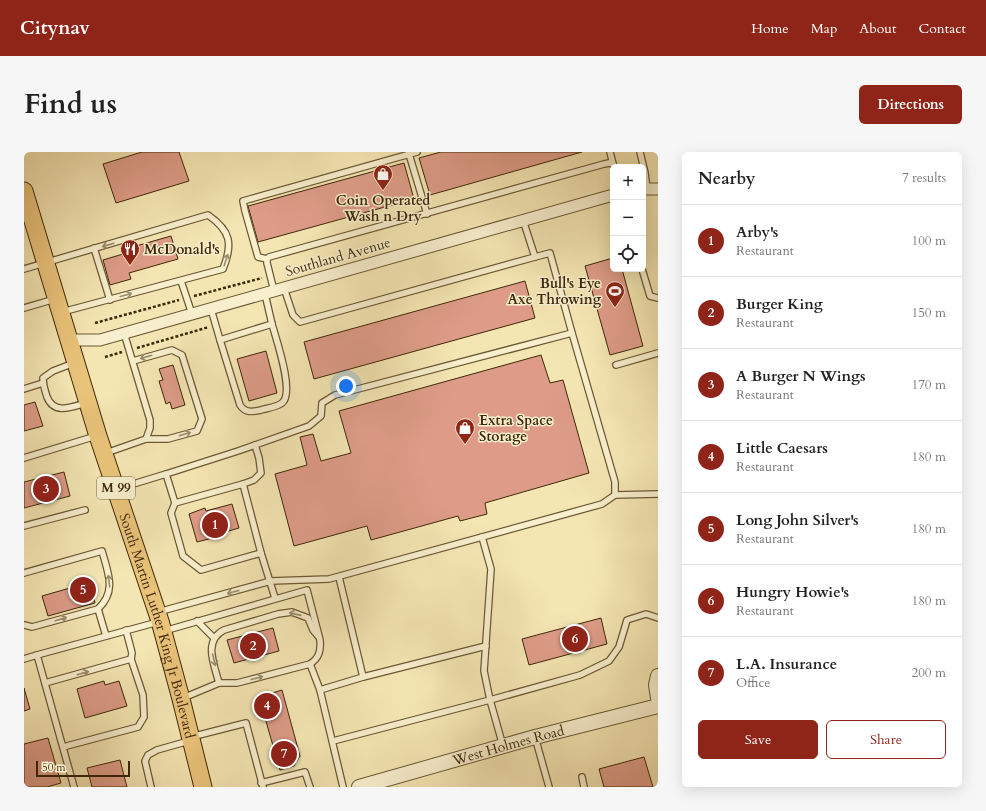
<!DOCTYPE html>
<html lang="en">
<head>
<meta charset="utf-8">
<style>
  body { margin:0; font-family:Cardo,serif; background:#f6f6f6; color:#222 }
  .controls { position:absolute; right:12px; top:12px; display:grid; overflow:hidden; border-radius:6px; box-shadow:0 4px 16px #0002 }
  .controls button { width:36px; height:36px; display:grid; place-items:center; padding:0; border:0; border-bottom:1px solid #e0e0e0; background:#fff; color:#222; font:20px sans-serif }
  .scale { position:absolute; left:12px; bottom:10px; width:94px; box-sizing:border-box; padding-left:4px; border:2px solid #3e2808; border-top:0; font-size:11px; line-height:14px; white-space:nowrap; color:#3e2808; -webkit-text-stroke:3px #f8efce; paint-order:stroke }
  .you { position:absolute; left:322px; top:234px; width:14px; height:14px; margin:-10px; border:3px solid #fff; border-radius:50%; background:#1a73e8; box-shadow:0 0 0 6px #1a73e833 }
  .badge { display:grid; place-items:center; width:26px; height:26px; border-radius:50%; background:#8f2418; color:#fff; font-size:13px; font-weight:700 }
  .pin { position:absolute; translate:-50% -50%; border:2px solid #fff; box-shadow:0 1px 4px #0006 }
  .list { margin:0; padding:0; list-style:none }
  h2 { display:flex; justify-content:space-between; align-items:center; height:52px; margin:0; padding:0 16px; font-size:17px }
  h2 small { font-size:13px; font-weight:400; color:#767676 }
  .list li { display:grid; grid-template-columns:26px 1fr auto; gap:12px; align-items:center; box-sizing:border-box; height:72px; padding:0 16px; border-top:1px solid #e0e0e0 }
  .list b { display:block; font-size:15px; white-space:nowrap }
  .list p { margin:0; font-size:13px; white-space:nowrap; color:#767676 }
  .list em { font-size:13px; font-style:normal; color:#767676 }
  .actions { display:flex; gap:8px; padding:12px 16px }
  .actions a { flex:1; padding:9px 0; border:1px solid #8f2418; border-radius:6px; text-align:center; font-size:14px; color:#8f2418 }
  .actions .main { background:#8f2418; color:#fff }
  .icon { flex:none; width:22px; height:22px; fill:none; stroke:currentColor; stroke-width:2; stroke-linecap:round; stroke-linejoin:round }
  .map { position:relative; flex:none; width:634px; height:635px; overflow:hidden; border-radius:6px }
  header { display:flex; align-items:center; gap:24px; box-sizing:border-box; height:56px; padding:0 20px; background:#8f2418; color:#fff }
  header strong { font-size:19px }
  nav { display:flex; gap:22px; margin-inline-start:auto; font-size:14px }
  .intro { display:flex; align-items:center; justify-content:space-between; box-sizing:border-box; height:96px; padding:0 24px }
  h1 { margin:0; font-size:28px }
  .button { padding:10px 18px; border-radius:6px; background:#8f2418; color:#fff; font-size:14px; font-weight:700 }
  main { display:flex; gap:24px; padding:0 24px }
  aside { flex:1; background:#fff; border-radius:6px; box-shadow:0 4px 16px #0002 }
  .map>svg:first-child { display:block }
  .building { fill:#de9c88; stroke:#3e2808 }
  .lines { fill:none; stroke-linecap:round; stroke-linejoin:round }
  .service-casing { stroke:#6c5833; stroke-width:8 }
  .minor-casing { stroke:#6c5833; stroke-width:13 }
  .tertiary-casing { stroke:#6c5833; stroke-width:16 }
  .primary-casing { stroke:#3e2808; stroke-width:19 }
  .path { stroke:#3e2808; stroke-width:2.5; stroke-dasharray:3 2; stroke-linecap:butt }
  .service { stroke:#f8efce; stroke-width:5.5 }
  .minor { stroke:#f8efce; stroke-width:11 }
  .tertiary { stroke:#f8efce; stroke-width:14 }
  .primary { stroke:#eac37a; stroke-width:17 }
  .oneway { stroke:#9b8c6b }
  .labels { text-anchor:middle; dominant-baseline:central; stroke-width:3; stroke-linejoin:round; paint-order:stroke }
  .shield { fill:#f8efce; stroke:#766443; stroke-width:1 }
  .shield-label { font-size:13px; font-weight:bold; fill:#3e2808 }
  .poi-label { font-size:14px; font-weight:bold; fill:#3e2808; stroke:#f8efce; text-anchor:start }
  .street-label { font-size:14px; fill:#3e2808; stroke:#f8efce }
</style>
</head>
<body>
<header>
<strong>Citynav</strong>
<nav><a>Home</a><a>Map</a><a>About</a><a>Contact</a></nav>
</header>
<div class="intro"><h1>Find us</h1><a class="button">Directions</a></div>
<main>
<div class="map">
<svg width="634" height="635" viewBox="0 0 634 635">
  <rect width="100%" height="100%" fill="#f4e6b3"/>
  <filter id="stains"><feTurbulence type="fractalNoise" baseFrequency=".005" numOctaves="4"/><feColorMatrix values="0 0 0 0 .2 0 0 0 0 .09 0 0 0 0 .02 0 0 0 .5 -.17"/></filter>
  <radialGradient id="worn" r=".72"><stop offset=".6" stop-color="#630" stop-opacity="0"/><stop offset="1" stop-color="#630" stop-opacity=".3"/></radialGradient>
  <g class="building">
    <polygon points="118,0 155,0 165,29 92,51 79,12"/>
    <polygon points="417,0 558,0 406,43 395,6"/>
    <polygon points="380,11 390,47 234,90 224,54"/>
    <polygon points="147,84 154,107 105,121 107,127 86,133 79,108 99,102 98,98"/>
    <polygon points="589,106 589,117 598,117 619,194 586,203 561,114"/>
    <polygon points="501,129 511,166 290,227 280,190"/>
    <polygon points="242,199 253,241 225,249 213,207"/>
    <polygon points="517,203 526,231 539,228 565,321 461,351 463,362 436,369 434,364 347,388 343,374 270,394 251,322 283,313 276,285 289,282 297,309 327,301 315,259"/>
    <polygon points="149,213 161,253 148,257 146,250 142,252 135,229 139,228 135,217"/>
    <polygon points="11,250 19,274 0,279 0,253"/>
    <polygon points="40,320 46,344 0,356 0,330"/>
    <polygon points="208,352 215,376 195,382 196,384 173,390 165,362 181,356 182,359"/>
    <polygon points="52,430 53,433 65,430 71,451 24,464 18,444 46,436 45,433"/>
    <polygon points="577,466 583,492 505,513 498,487"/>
    <polygon points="249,476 255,499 210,511 203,488"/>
    <polygon points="80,529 81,533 95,529 103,554 61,566 53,537"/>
    <polygon points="0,536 6,557 0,559"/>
    <polygon points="258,538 276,604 270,614 256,618 235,545"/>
    <polygon points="24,586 37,631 23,635 0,635 0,592"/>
    <polygon points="620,605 629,635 580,635 575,617"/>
    <polygon points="96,608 103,635 68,635 63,616"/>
  </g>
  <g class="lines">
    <g class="service-casing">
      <g id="service">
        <polyline points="586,0 589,12"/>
        <polyline points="616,0 621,21 623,37"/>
        <polyline points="385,2 403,62"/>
        <polyline points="70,96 86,148"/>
        <polyline points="511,105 526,101 548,181"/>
        <polyline points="243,107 234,105 221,59 219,49 393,0"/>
        <path d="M 0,117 L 184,63 C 207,79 209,92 199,117 L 38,160"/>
        <polyline points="618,117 626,144 634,146"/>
        <polyline points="157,129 168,162"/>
        <polyline points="260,136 269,163 276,170 511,105 499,68"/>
        <polyline points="250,139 243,111 243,107 245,105 580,12 585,11 589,12 590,15"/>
        <polyline points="0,156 31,147"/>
        <polyline points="187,157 196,188 248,172 241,142"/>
        <path d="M 196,188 L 216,253 C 221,261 228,260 237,258 C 244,256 253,255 258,251 C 271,241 252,187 248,172"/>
        <polyline points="109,209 148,198 158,203 178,267 173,279 144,287 122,287"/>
        <path d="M 50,211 L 29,219 L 19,226 C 19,233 21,239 23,245 C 30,263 48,255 62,251"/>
        <polyline points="592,213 634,201"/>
        <polyline points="0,237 19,231"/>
        <polyline points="82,301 122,287 126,276 126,268 100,181"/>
        <polyline points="0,306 72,284"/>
        <polyline points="219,332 230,328 237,321 235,306 231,293"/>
        <polyline points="93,337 142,322 151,351 147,361 159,404 177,418 237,401 251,446"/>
        <polyline points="591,343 634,342"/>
        <polyline points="151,351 219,332 237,401"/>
        <polyline points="0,374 61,358"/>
        <path d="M 0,421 L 78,399 C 84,421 93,439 74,457 L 8,475 L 0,473"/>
        <polyline points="74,457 82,484"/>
        <polyline points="134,460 247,429 305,427 578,352 591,343 591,330 548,181 311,243 298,251 297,264 285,274 214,299 142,322"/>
        <polyline points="173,469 190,486"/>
        <path d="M 140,479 L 283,438 L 296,488 C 297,499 295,506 286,512 L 213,531 L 195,531 L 159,546"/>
        <polyline points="0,507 13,503"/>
        <polyline points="286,512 296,538 319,635"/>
        <polyline points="339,525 462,494"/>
        <polyline points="21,531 107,507 108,501 102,478"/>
        <path d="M 195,531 C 190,512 179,489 200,478 L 254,462 L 268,460 L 284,466 L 289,478 L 294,484"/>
        <polyline points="296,538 339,525 315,425"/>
        <polyline points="167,585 222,571 239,635"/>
        <polyline points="511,585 525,635"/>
        <polyline points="309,589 466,548 460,519 467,417 458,385"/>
        <polyline points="479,594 466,548 556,523 585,509 595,495 603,468 622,462 634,466"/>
        <polyline points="39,595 114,575 120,565 119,543 107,507"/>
        <polyline points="558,625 560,635"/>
        <polyline points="237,631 281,620 286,635"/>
        <polyline points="50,635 13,503 134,470"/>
        <polyline points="127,635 121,609 124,603 133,598 165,589"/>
      </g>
    </g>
    <g class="minor-casing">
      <g id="minor">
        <polyline points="619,37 634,37"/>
        <polyline points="46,188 76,188 589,43"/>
      </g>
    </g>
    <g class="tertiary-casing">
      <g id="tertiary">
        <polyline points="634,524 632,533 634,546"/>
        <path id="s1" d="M 335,635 L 511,585 L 634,554"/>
      </g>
    </g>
    <g class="primary-casing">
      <g id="primary">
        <path id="s2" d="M 0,39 L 74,284 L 136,469 L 157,547 L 179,635"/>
      </g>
    </g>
    <g class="path">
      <polyline points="170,144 238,126"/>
      <polyline points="71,171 155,148"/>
      <polyline points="113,196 185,175"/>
      <polyline points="81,205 98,200"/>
    </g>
    <use href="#service" class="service"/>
    <use href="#minor" class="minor"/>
    <use href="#tertiary" class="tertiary"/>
    <use href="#primary" class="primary"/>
  </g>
  <defs><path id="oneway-shaft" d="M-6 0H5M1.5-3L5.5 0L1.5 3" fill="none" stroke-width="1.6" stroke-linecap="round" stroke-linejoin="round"/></defs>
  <g class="oneway">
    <use href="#oneway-shaft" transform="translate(84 93) rotate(164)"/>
    <use href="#oneway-shaft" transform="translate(202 108) rotate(-72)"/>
    <use href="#oneway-shaft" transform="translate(102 143) rotate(-15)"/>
    <use href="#oneway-shaft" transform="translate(122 205) rotate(164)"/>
    <use href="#oneway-shaft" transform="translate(161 282) rotate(-17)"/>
    <use href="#oneway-shaft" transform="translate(85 429) rotate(-97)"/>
    <use href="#oneway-shaft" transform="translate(209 440) rotate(165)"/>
    <use href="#oneway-shaft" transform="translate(271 462) rotate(-167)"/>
    <use href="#oneway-shaft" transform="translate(37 467) rotate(-16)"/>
    <use href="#oneway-shaft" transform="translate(190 508) rotate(77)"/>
    <use href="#oneway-shaft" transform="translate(59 521) rotate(-16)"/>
    <use href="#oneway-shaft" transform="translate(233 526) rotate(-15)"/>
  </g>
  <defs>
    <g id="shop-pin" transform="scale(1)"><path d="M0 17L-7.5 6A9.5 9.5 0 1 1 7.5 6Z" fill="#8f2418" stroke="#f8efce"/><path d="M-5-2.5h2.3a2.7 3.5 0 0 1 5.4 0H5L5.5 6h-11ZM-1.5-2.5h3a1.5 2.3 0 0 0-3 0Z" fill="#fff"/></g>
    <g id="restaurant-pin" transform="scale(1)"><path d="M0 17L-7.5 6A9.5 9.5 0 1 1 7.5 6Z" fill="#8f2418" stroke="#f8efce"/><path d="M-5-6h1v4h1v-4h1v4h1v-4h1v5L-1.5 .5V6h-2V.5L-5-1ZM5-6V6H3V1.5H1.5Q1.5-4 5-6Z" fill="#fff"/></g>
    <g id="stadium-pin" transform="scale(1)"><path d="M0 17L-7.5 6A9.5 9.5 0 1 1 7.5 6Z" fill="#8f2418" stroke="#f8efce"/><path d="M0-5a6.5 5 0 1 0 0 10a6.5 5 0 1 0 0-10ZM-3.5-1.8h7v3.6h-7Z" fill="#fff"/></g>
  </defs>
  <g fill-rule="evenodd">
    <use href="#shop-pin" x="359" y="22"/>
    <use href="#restaurant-pin" x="106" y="97"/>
    <use href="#stadium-pin" x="591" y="139"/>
    <use href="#shop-pin" x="441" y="276"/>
  </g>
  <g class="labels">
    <rect class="shield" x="73" y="325" width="38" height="22" rx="3"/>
    <g class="shield-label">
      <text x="92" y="336">M 99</text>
    </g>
    <g class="poi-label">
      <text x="359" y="48" text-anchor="middle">Coin Operated<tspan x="359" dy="16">Wash n Dry</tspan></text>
      <text x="120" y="97">McDonald's</text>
      <text x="577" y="131" text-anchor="end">Bull's Eye<tspan x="577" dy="16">Axe Throwing</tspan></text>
      <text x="455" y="268">Extra Space<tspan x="455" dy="16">Storage</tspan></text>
    </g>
    <g class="street-label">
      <text transform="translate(314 105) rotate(-16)">Southland Avenue</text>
      <text stroke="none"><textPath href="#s2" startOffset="455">South Martin Luther King Jr Boulevard</textPath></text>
      <text stroke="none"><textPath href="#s1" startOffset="155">West Holmes Road</textPath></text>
    </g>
  </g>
  <rect width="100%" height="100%" filter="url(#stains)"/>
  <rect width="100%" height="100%" fill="url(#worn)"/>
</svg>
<div class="controls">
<button>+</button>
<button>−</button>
<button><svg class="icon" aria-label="locate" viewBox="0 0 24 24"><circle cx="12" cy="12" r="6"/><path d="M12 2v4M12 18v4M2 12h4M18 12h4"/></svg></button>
</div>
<div class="scale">50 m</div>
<div class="you"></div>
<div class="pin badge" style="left:191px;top:373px">1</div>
<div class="pin badge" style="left:229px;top:494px">2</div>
<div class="pin badge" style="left:22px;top:337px">3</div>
<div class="pin badge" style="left:243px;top:554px">4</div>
<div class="pin badge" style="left:59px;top:438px">5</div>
<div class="pin badge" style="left:551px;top:487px">6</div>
<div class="pin badge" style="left:260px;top:602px">7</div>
</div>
<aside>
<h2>Nearby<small>7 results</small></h2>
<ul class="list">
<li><span class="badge">1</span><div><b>Arby's</b><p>Restaurant</p></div><em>100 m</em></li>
<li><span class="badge">2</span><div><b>Burger King</b><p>Restaurant</p></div><em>150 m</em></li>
<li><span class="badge">3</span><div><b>A Burger N Wings</b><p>Restaurant</p></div><em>170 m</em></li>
<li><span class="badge">4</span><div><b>Little Caesars</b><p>Restaurant</p></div><em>180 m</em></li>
<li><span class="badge">5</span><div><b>Long John Silver's</b><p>Restaurant</p></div><em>180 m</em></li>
<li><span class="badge">6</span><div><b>Hungry Howie's</b><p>Restaurant</p></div><em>180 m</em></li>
<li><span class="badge">7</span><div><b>L.A. Insurance</b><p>Office</p></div><em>200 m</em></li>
</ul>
<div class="actions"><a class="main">Save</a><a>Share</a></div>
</aside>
</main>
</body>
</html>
